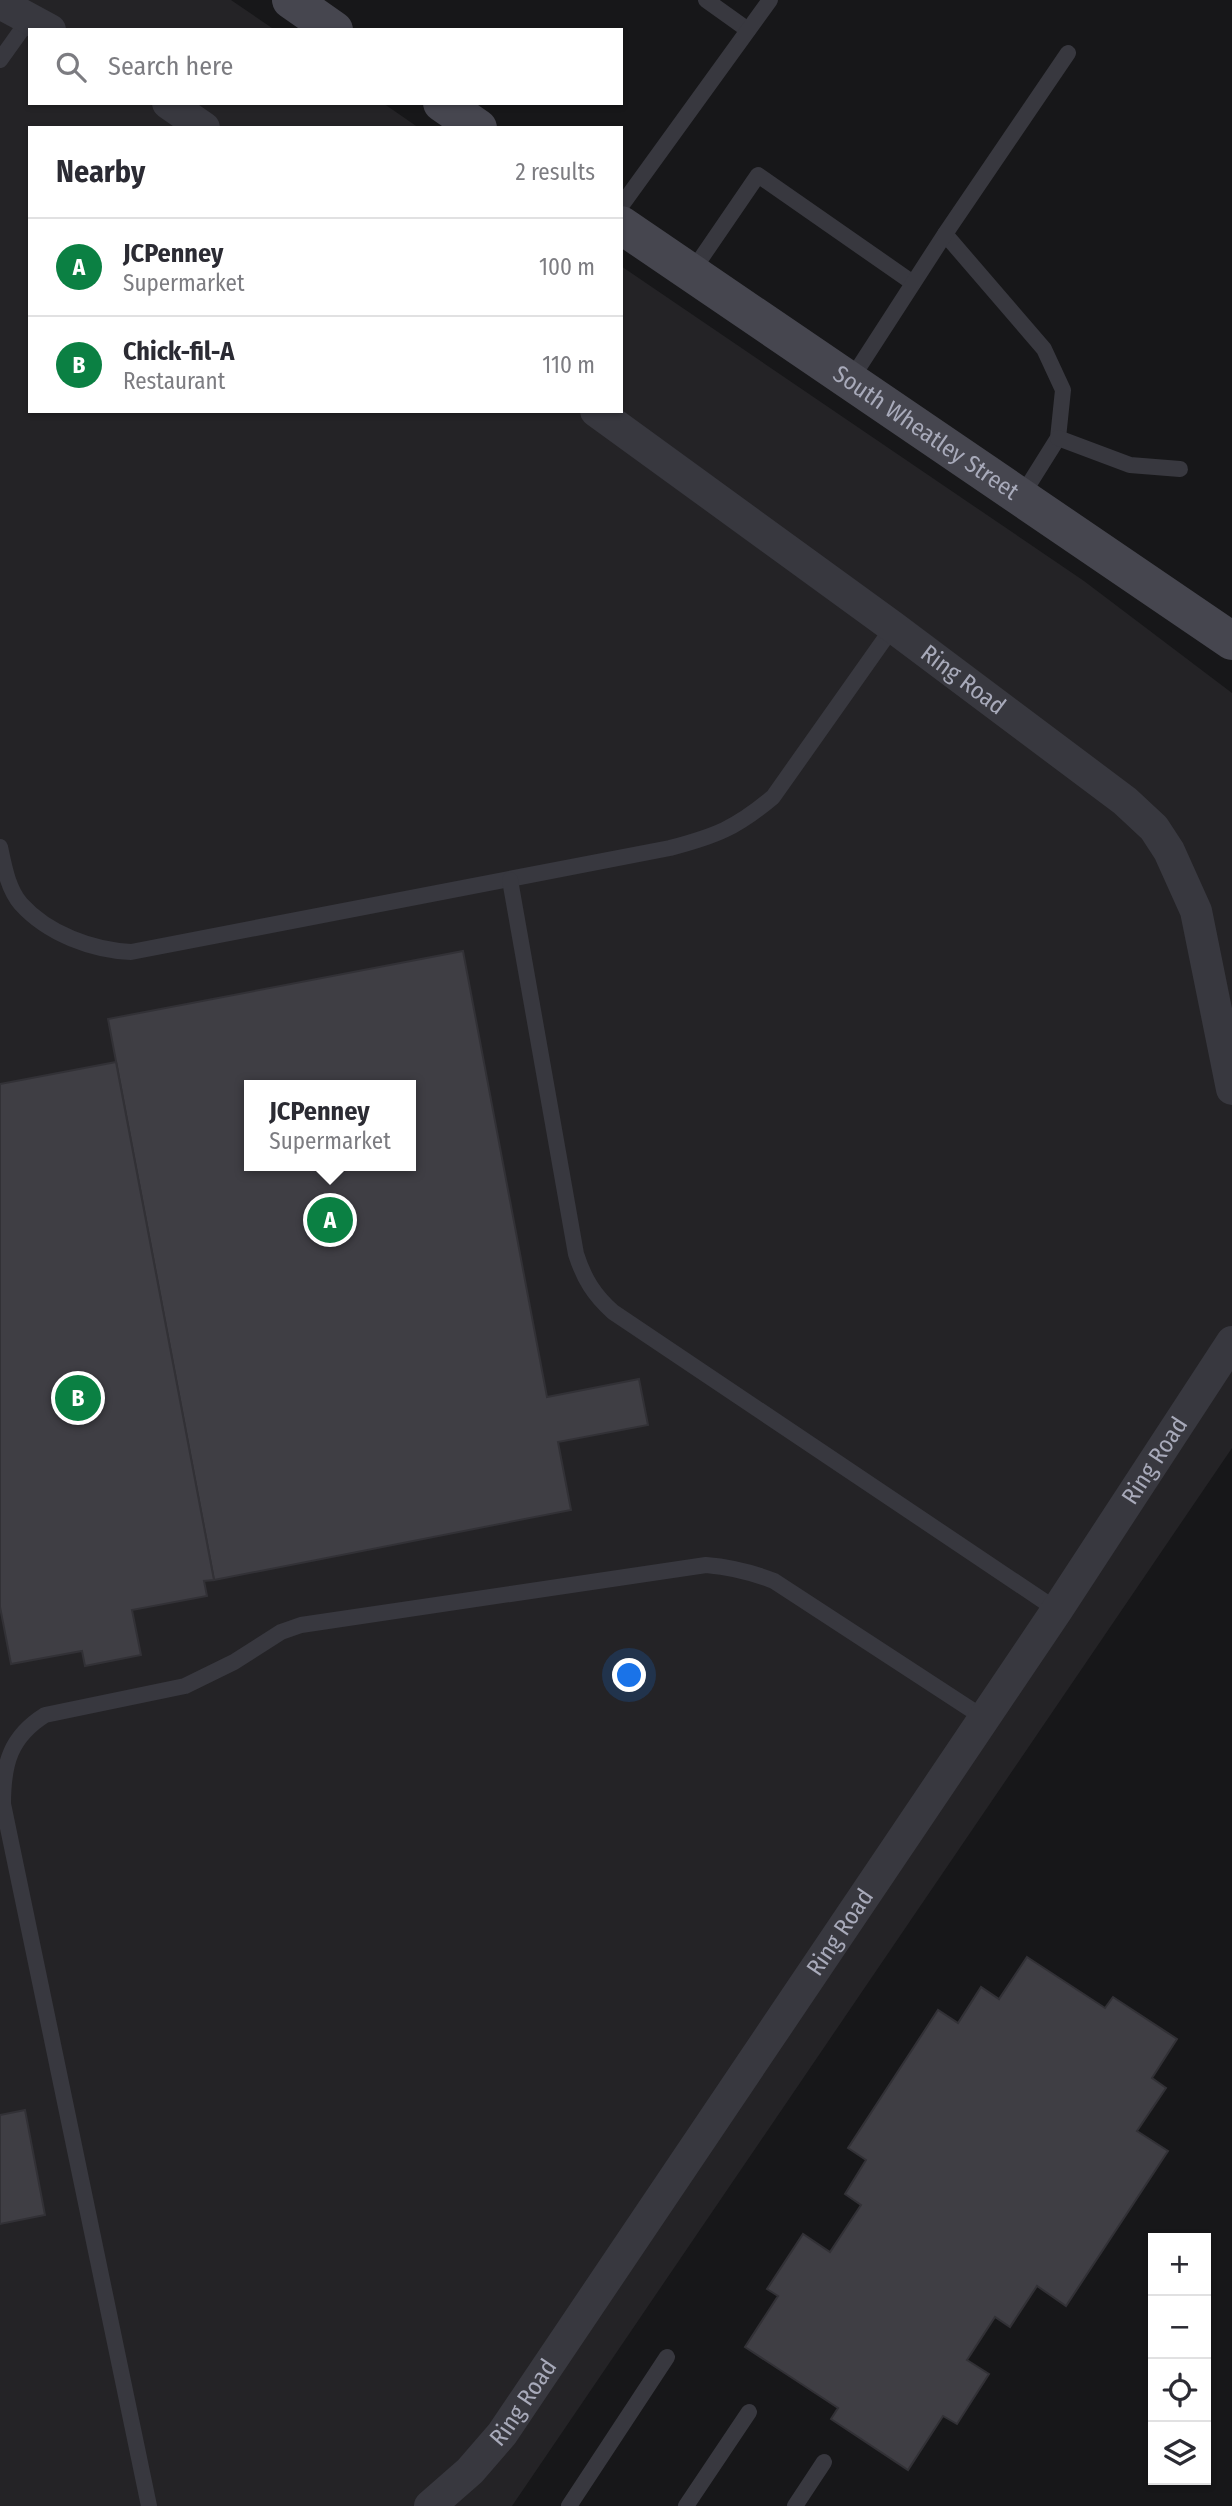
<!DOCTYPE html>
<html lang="en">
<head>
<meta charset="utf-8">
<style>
  body { margin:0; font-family:"Fira Sans Condensed",sans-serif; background:#f7f7f7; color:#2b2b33 }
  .controls { position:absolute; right:21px; bottom:21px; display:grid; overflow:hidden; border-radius:0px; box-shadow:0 2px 5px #0004 }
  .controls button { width:63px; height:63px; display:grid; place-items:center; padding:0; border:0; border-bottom:2px solid #e1e1e2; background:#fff; color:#2b2b33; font:35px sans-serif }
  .you { position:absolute; left:630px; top:1676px; width:24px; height:24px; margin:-18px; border:5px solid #fff; border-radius:50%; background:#1a73e8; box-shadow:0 0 0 10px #1a73e833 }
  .badge { display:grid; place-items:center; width:46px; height:46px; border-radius:50%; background:#0b8043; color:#fff; font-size:23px; font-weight:700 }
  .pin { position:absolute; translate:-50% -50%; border:4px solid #fff; box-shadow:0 2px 7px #0006 }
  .popup { position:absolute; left:244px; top:1080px; width:172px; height:91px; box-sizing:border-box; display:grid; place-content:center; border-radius:0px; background:#fff; filter:drop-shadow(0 2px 5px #0005); font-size:23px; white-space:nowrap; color:#7c7c81 }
  .popup b { font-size:26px; color:#2b2b33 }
  .popup::after { content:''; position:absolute; left:50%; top:100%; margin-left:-14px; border:14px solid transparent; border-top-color:#fff }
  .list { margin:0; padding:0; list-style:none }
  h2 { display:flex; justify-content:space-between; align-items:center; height:91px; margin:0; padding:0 28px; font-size:30px }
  h2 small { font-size:23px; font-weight:400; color:#7c7c81 }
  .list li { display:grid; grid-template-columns:46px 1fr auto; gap:21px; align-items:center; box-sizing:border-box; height:98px; padding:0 28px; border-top:2px solid #e1e1e2 }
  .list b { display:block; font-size:26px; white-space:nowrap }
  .list p { margin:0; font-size:23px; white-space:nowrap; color:#7c7c81 }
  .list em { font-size:23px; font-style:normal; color:#7c7c81 }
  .icon { flex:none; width:38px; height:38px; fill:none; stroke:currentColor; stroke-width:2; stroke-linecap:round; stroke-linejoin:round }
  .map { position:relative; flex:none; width:1232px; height:2506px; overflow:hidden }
  .search { position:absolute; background:#fff; box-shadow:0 2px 5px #0004; left:28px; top:28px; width:595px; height:77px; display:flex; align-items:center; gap:18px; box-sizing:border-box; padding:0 24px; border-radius:0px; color:#7c7c81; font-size:26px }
  .panel { position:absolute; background:#fff; box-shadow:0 2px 5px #0004; left:28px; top:126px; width:595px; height:287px; border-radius:0px }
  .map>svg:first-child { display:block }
  .built { fill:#242326; fill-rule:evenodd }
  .building { fill:#3f3e44; stroke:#323136; stroke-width:2; fill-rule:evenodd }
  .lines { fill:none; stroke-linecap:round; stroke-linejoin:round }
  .lane { stroke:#38383f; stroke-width:16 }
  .street { stroke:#38383f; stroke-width:32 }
  .secondary { stroke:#46464f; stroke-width:38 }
  .labels { text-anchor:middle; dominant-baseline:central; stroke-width:7; stroke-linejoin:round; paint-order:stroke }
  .street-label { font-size:24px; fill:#a8aaba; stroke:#121214 }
</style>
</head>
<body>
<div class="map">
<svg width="1232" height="2506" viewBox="0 0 1232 2506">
  <rect width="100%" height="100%" fill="#171719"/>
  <path class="built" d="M 0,0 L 231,0 L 275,30 L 30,30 L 30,103 L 383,103 L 419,128 L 30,128 L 30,411 L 621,411 L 621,266 L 1084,581 L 1232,693 L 1232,1448 L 512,2506 L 0,2506 ZM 250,1085 L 410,1085 L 410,1166 L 250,1166 Z"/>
  <g class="building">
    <path d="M 463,951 L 547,1397 L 639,1379 L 648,1425 L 558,1442 L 571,1510 L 214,1580 L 108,1019 ZM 250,1085 L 410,1085 L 410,1166 L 250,1166 Z"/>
    <polygon points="116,1062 214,1580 204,1581 207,1596 132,1610 141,1655 85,1666 82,1651 11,1664 0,1607 0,1084"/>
    <polygon points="1027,1957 1105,2008 1113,1997 1177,2039 1152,2078 1166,2088 1137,2131 1168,2151 1066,2306 1037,2286 1010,2327 995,2317 967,2360 989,2374 957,2424 943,2416 908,2470 831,2419 838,2408 745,2347 778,2296 767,2289 803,2234 830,2252 861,2205 845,2194 866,2160 848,2148 938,2010 958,2023 981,1987 999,1999"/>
    <polygon points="25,2110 45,2215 0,2224 0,2115"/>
  </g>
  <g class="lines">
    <g class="lane">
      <polyline points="706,0 748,30"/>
      <polyline points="0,60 30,18"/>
      <polyline points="621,206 770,0"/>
      <polyline points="945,234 1044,349 1063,390 1058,438 1021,497"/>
      <polyline points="691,273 758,175 913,283"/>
      <polyline points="850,381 945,234 1068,53"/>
      <polyline points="1058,438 1130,465 1180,469"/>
      <path d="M 0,847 C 4,866 8,889 21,904 C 48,934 92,950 131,952 L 670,848 C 716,836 736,828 773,797 L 893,627"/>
      <path d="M 510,880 L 576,1254 C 584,1279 594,1295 613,1312 L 1057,1610"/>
      <path d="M 149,2506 L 3,1804 C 3,1764 10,1737 45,1715 L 185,1686 L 234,1662 L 281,1632 L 301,1625 L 706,1565 C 731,1567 751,1572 774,1581 L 984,1718"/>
      <polyline points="569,2506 667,2357"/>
      <polyline points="686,2506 749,2412"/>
      <polyline points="795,2506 824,2462"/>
    </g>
    <g class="street">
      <polyline points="0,3 50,30"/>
      <polyline points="168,103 204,128"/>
      <path id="s1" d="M 596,411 L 893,627 L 1125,801 L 1154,828 L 1169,851 L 1196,911 L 1232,1089"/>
      <path id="s2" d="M 430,2506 L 470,2471 L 502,2434 L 1057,1610 L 1232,1342"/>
    </g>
    <g class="secondary">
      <polyline points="291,0 334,30"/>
      <polyline points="442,103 478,128"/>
      <path id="s3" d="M 621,225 L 1232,641"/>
    </g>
  </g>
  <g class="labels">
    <g class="street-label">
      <text stroke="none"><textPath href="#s3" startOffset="369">South Wheatley Street</textPath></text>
      <text stroke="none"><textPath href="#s1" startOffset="455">Ring Road</textPath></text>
      <text stroke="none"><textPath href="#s2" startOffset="1274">Ring Road</textPath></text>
      <text stroke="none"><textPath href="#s2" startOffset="707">Ring Road</textPath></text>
      <text stroke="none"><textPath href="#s2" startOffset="140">Ring Road</textPath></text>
    </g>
  </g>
</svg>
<div class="controls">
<button>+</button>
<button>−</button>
<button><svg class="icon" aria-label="locate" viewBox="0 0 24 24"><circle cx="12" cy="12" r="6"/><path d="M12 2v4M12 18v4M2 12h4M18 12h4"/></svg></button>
<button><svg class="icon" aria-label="layers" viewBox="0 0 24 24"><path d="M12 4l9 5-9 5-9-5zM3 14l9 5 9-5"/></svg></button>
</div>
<div class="you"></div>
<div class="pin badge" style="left:330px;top:1220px">A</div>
<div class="popup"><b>JCPenney</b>Supermarket</div>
<div class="pin badge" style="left:78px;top:1398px">B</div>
<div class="search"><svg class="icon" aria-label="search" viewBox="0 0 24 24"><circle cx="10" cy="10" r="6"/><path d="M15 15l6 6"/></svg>Search here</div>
<section class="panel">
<h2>Nearby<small>2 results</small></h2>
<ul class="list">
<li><span class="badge">A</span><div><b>JCPenney</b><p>Supermarket</p></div><em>100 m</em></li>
<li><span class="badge">B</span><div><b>Chick-fil-A</b><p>Restaurant</p></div><em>110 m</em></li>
</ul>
</section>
</div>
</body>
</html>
